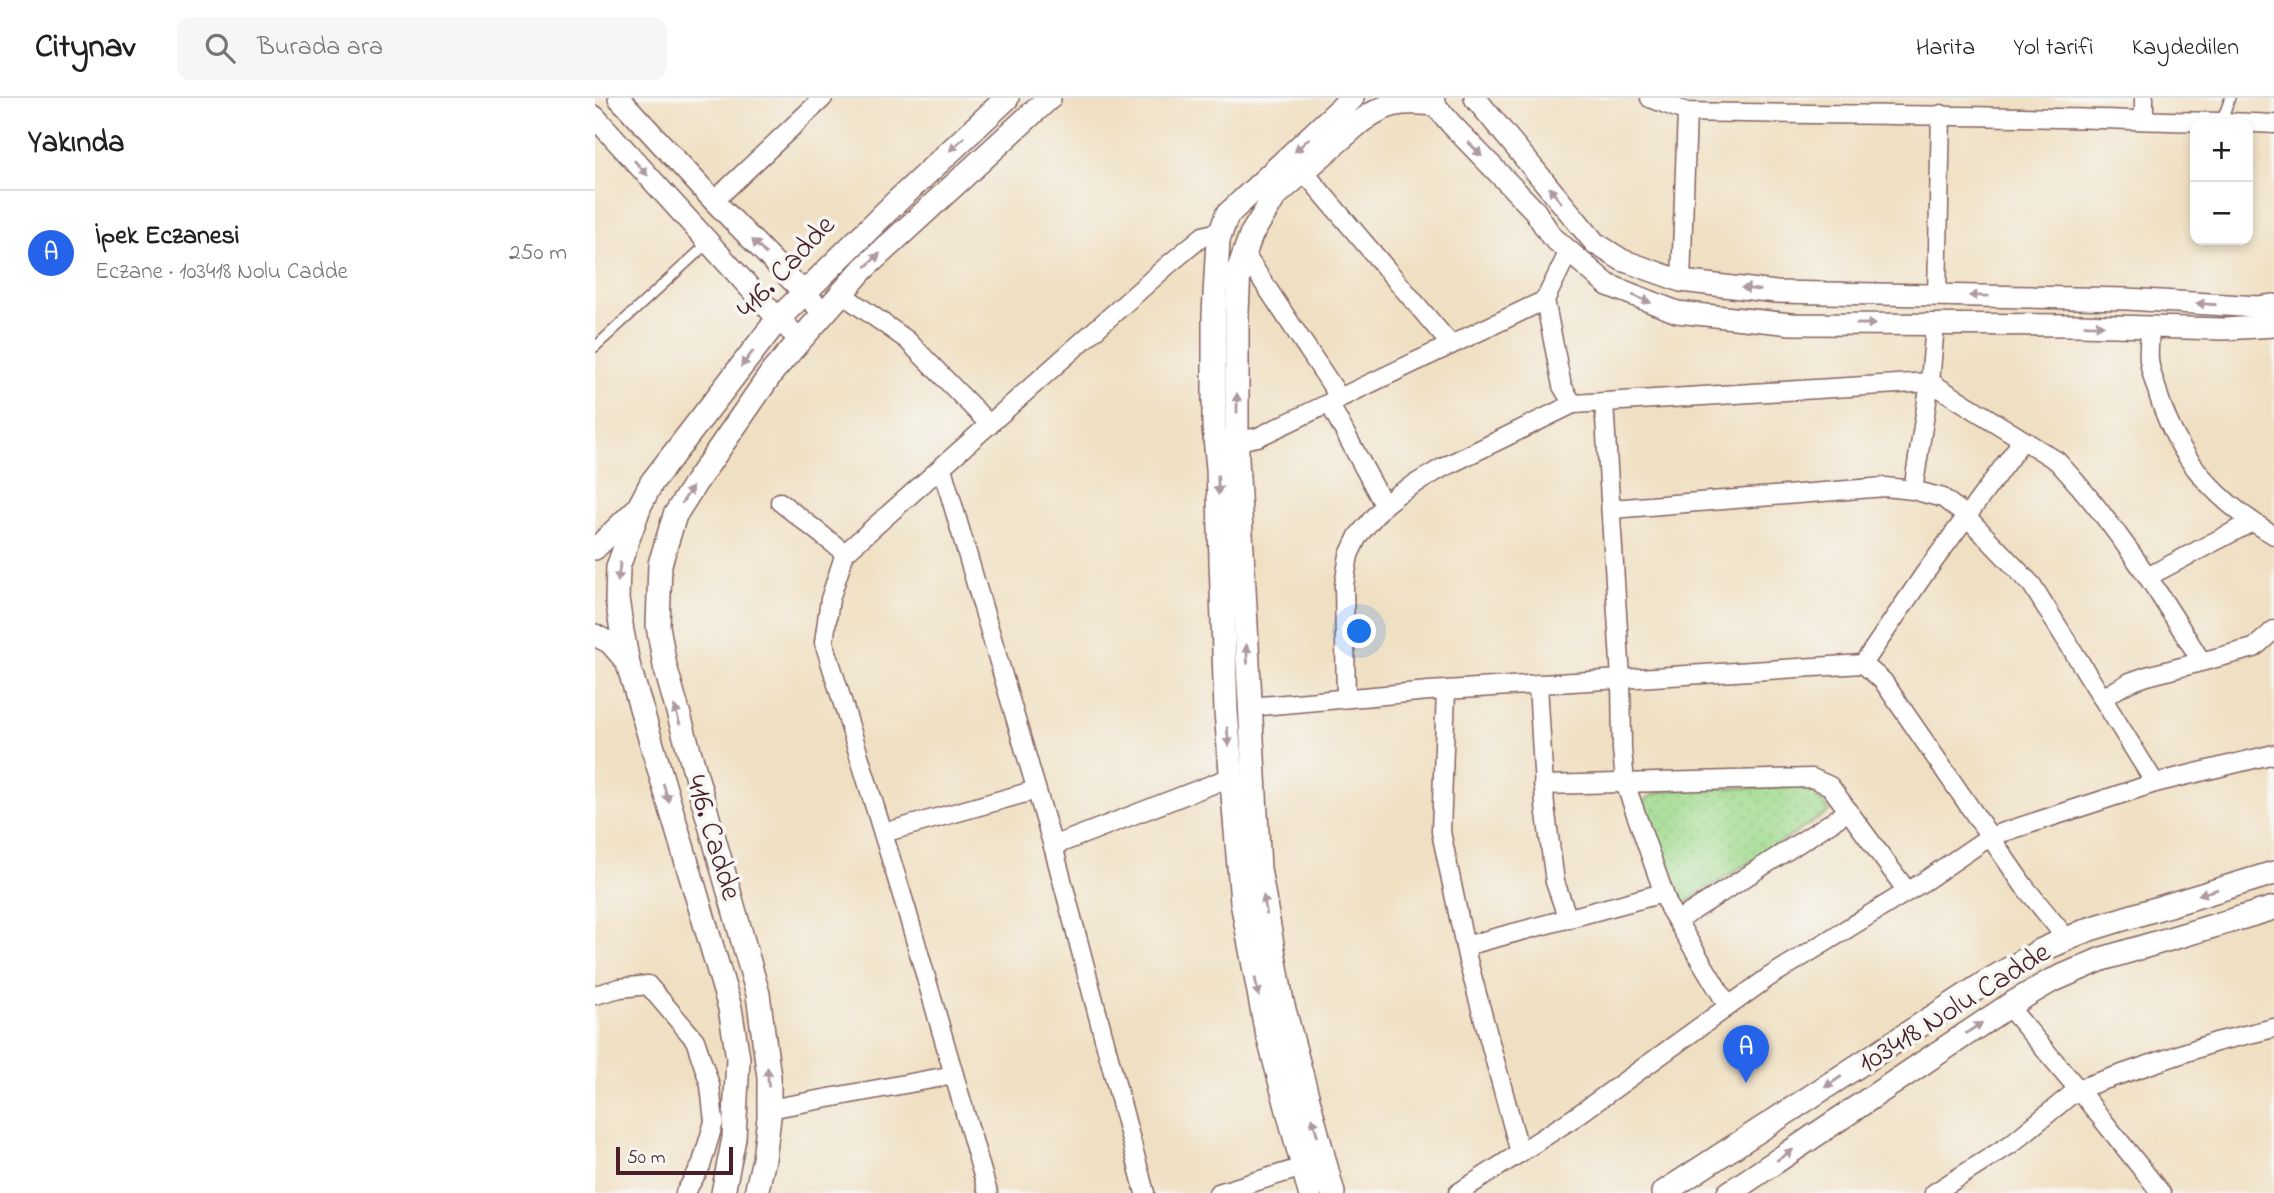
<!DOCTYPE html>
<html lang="tr">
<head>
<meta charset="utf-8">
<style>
  body { margin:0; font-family:"Indie Flower",sans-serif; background:#f6f6f6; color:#202124 }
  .controls { position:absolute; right:21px; top:21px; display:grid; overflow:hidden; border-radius:14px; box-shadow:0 4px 10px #0003 }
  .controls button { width:63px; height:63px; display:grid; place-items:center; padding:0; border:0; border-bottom:2px solid #e0e0e0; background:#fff; color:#202124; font:35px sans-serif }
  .scale { position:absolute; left:21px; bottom:18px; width:117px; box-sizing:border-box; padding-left:7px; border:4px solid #4a1f2b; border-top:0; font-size:19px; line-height:24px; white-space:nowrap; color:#4a1f2b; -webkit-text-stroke:5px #f6f6f2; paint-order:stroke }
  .you { position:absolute; left:765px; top:534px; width:24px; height:24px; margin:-18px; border:5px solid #fff; border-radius:50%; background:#1a73e8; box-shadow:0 0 0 10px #1a73e833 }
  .badge { display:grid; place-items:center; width:46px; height:46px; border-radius:50%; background:#2563eb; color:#fff; font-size:23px; font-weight:700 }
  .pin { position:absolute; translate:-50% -58px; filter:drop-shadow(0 2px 4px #0008) }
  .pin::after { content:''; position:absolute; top:37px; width:24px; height:21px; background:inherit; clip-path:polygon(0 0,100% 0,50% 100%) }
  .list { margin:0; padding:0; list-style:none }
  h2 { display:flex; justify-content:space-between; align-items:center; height:91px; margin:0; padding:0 28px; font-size:30px }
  h2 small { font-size:23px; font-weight:400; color:#757577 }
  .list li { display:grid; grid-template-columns:46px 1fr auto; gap:21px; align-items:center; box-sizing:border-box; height:126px; padding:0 28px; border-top:2px solid #e0e0e0 }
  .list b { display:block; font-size:26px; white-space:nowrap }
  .list p { margin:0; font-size:23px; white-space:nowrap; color:#757577 }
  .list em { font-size:23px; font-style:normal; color:#757577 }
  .icon { flex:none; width:38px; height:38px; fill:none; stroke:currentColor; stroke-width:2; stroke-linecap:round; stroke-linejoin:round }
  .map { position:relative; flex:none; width:1679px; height:1095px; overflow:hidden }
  header { display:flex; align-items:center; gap:42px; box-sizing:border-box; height:98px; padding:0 35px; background:#fff; border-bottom:2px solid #e0e0e0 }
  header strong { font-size:33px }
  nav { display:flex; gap:38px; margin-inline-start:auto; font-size:24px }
  .search { width:490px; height:63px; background:#f6f6f6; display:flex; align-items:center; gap:18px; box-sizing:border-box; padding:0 24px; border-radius:14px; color:#757577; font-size:26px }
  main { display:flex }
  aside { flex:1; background:#fff }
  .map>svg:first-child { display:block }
  .park { fill:url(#park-dots); stroke:#767d5c; stroke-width:2 }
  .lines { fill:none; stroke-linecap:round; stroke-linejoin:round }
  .service-casing { stroke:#846360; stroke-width:12 }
  .minor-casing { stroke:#846360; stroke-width:21 }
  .tertiary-casing { stroke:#846360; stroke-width:24 }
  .secondary-casing { stroke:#846360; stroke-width:26 }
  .service { stroke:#fff; stroke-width:9 }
  .minor { stroke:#fff; stroke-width:18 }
  .tertiary { stroke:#fff; stroke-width:21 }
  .secondary { stroke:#fff; stroke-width:23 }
  .oneway { fill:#ae9aa0 }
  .labels { text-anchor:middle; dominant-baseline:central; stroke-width:7; stroke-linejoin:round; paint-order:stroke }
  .street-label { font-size:30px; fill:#4a1f2b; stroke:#f6f6f2 }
</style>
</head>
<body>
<header>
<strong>Citynav</strong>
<div class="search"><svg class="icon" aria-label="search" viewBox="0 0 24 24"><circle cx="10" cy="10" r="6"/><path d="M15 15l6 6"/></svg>Burada ara</div>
<nav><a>Harita</a><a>Yol tarifi</a><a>Kaydedilen</a></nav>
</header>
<main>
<aside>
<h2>Yakında<small></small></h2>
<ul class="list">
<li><span class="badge">A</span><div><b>İpek Eczanesi</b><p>Eczane · 103418 Nolu Cadde</p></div><em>250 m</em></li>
</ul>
</aside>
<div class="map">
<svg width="1679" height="1095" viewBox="0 0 1679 1095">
  <defs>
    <pattern id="park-dots" width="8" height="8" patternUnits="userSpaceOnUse" patternTransform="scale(1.75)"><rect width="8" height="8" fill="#a1db8e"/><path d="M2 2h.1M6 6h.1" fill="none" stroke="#8cbc7b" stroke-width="1.8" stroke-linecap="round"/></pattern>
  </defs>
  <rect width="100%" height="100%" fill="#f6f6f2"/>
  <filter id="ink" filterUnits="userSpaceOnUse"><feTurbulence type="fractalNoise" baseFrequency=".0143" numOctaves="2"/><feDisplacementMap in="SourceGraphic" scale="14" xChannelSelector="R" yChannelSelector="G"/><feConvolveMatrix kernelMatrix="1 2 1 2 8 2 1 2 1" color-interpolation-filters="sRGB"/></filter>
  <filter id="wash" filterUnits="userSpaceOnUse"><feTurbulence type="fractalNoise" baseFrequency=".00686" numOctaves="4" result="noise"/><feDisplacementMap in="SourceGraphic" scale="28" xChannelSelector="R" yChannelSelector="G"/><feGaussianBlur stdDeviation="1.57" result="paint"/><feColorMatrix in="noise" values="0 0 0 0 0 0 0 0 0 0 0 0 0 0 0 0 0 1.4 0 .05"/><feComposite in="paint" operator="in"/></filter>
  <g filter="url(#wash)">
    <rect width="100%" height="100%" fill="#f0e0c3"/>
    <polygon class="park" points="1213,688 1235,713 1084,809 1043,707 1059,696 1074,692"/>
  </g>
  <g filter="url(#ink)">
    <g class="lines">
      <g class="service-casing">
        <g id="service">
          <polyline points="1627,22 1635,0"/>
          <polyline points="0,249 113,145"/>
        </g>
      </g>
      <g class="minor-casing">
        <g id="minor">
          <path d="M 1055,0 L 1092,14 C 1242,17 1391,17 1540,22 C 1587,24 1633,23 1679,26"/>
          <polyline points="1549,0 1549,22"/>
          <polyline points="710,75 856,247"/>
          <polyline points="119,103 228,0"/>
          <polyline points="974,153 950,202 967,288 978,306"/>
          <polyline points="649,155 745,300"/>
          <polyline points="1086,183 1092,14"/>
          <polyline points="247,196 312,242 395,327"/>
          <polyline points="1342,197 1346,16"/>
          <path d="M 1555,229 C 1555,240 1553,251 1554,262 C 1555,274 1561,287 1564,299 C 1584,362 1622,404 1679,437"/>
          <polyline points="1009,304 1026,581 1027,651 1030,685 1074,810 1133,908"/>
          <polyline points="734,305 789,407"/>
          <polyline points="642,343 663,339 950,202"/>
          <polyline points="347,370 458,748 550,1095"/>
          <polyline points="1318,392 1335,284 1340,227"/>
          <polyline points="185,404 250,455"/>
          <polyline points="1017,411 1290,389 1318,392 1348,400 1371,418 1437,487 1560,685"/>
          <polyline points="1554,478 1657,424"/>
          <polyline points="1268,566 1330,475 1427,343"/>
          <polyline points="943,586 950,708 960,784 973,821"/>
          <polyline points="851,592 846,734 873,863 925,1055"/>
          <path d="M 751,600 L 749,487 L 754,457 L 763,438 L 789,407 L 803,396 L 847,370 L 978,306 L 1335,284 L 1462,363 C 1518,423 1563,492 1606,563"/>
          <polyline points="1507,600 1535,584 1552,578 1659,550 1679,532"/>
          <polyline points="655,609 834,593 1268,566 1288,583 1429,788 1472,841"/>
          <polyline points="948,687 1217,680 1235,688 1312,793"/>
          <polyline points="288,735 441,692"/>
          <polyline points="458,748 636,679"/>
          <polyline points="1082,823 1254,713"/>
          <polyline points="870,848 1068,795"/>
          <polyline points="0,897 25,890 53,887 100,942 115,987 119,1024 106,1068 90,1095"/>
          <polyline points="1413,908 1483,991 1566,1095"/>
          <polyline points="174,1011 359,977"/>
          <polyline points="393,1095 311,810 229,544 235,501 250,455 573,167 608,138 627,133"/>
          <polyline points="623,1095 708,1069"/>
          <polyline points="863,1095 980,1019 1174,879 1331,782 1394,739 1560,685 1679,656"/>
          <polyline points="1339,1095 1416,1046 1483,991 1621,944 1679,930"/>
        </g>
      </g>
      <g class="tertiary-casing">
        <g id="tertiary">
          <polyline points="24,0 119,103 229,215"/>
          <polyline points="834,0 857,27 940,113 956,138 1013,187 1082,214 1196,226 1483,227 1628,231 1679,228"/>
          <polyline points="880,0 1000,145 1027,162 1086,183 1181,194 1532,201 1664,209 1679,207"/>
          <polyline points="0,19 183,221 206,242"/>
          <polyline points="0,451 45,407"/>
          <polyline points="0,537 15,545 33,566"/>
        </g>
      </g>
      <g class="secondary-casing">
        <g id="secondary">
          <polyline points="128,1095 139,1040 143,960 135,910 33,566 27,533 22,501 23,469 45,407 57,384 183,221 298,107 412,0"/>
          <polyline points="161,1095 169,1061 174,1019 174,979 163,896 70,568 63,528 65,466 80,417 101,384 178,273 268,171 454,0"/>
          <polyline points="715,1095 670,926 647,804 631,614 623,370 619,329 619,216 623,142 632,117 757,0"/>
          <path d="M 738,1095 L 687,904 L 664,771 L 642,360 L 642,215 L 644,171 L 656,137 L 680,98 L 765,24 C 792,4 807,3 839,6"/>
          <polyline points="1068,1095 1393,883 1447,852 1495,831 1679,775"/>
          <polyline points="1134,1095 1413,908 1454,884 1507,861 1679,810"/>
        </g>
      </g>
      <use href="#service" class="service"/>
      <use href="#minor" class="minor"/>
      <use href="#tertiary" class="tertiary"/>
      <use href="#secondary" class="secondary"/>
    </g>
    <defs><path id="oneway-solid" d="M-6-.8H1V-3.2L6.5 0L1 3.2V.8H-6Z" transform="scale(1.75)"/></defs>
    <g class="oneway">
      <use href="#oneway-solid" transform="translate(362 46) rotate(137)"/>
      <use href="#oneway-solid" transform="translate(707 47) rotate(137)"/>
      <use href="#oneway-solid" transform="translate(880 51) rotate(46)"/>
      <use href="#oneway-solid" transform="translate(46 70) rotate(48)"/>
      <use href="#oneway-solid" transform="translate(960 97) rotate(-130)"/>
      <use href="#oneway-solid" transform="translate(164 149) rotate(-134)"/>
      <use href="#oneway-solid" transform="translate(278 162) rotate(-43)"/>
      <use href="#oneway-solid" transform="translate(1156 191) rotate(-173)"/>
      <use href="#oneway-solid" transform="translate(1384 198) rotate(-179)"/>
      <use href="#oneway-solid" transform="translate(1047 201) rotate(23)"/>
      <use href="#oneway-solid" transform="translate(1611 206) rotate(-176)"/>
      <use href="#oneway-solid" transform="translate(1271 226)"/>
      <use href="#oneway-solid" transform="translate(1499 227) rotate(2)"/>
      <use href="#oneway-solid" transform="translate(152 261) rotate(128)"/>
      <use href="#oneway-solid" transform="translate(642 305) rotate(-90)"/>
      <use href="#oneway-solid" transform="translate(623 387) rotate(88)"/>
      <use href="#oneway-solid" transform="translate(92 397) rotate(-57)"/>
      <use href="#oneway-solid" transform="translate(24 474) rotate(97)"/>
      <use href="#oneway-solid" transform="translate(652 556) rotate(-93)"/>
      <use href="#oneway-solid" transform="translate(82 617) rotate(-107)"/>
      <use href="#oneway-solid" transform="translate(633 639) rotate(85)"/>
      <use href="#oneway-solid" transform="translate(71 695) rotate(73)"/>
      <use href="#oneway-solid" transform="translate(1613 794) rotate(164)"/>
      <use href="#oneway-solid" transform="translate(670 807) rotate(-100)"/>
      <use href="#oneway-solid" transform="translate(662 889) rotate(78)"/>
      <use href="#oneway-solid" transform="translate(1379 930) rotate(-34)"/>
      <use href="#oneway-solid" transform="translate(173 979) rotate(-93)"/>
      <use href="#oneway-solid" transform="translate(1238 984) rotate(147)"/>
      <use href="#oneway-solid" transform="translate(720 1029) rotate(-105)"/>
      <use href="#oneway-solid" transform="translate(1190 1057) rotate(-34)"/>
    </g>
  </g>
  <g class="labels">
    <g class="street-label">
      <text transform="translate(192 170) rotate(-47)">416. Cadde</text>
      <text transform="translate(117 740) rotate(73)">416. Cadde</text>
      <text transform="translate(1360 911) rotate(-32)">103418 Nolu Cadde</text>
    </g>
  </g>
</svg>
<div class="controls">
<button>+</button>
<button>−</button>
</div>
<div class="scale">50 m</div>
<div class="you"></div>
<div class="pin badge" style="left:1151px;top:985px">A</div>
</div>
</main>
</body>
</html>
